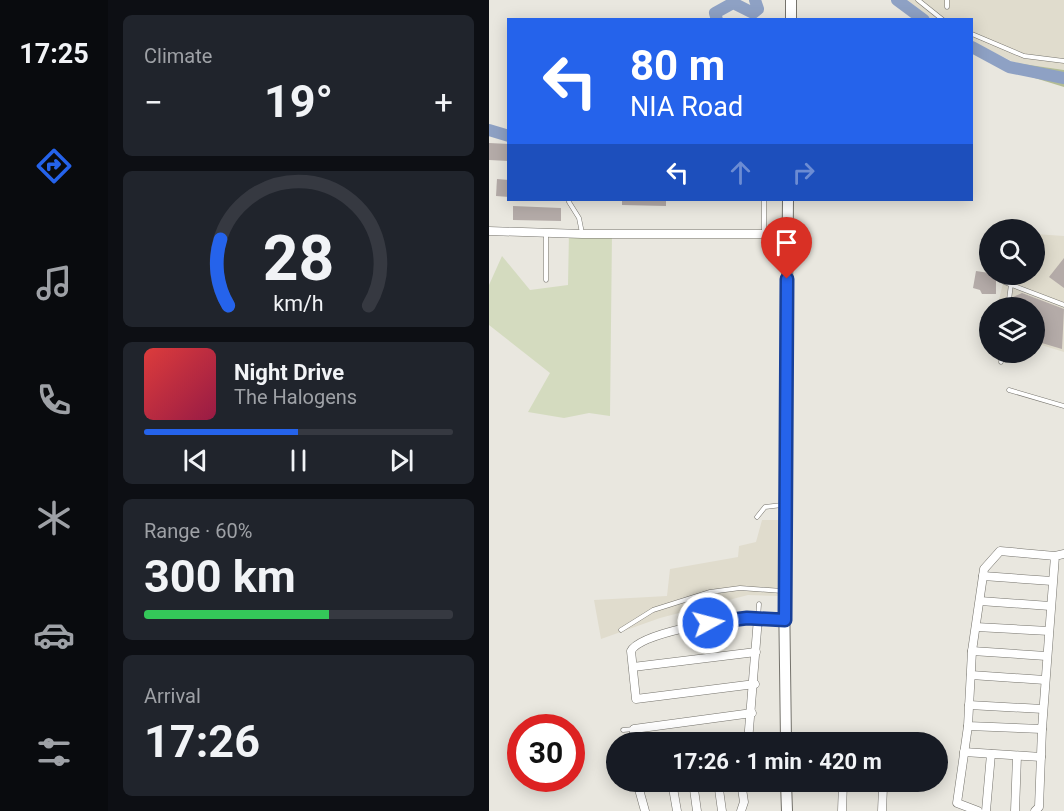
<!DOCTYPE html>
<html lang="en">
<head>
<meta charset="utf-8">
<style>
  body { margin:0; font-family:Roboto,sans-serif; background:#20242c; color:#f1f3f6; height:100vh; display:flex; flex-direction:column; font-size:22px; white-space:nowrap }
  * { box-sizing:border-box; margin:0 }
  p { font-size:20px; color:#9ea1a6 }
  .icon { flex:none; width:33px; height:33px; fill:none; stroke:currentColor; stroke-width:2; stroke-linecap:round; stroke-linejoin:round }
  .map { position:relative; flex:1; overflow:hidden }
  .panel { display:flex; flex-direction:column; gap:15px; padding:15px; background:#0d0f14; width:381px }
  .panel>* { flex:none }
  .guide { position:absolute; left:18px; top:18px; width:466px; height:183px; border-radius:0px; box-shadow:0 3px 15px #0003; background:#2563eb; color:#fff; overflow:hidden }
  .fabs { position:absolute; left:490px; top:219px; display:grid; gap:12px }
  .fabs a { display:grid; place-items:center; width:66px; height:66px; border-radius:50%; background:#171b24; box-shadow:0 3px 15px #0003; font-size:30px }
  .speed { position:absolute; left:18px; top:714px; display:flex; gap:12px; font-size:30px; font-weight:700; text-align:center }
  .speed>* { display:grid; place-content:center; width:78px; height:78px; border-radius:50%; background:#171b24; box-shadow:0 3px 15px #0003; line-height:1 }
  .speed .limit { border:9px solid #d22; background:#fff; color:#111 }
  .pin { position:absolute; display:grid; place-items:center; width:51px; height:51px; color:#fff; margin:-62px -26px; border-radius:50% 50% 50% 0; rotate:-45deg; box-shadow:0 0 6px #0007 }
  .pin .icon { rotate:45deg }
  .me { position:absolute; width:66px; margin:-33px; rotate:83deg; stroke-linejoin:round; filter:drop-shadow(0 0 4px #0008) }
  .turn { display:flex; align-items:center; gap:21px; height:126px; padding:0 24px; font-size:27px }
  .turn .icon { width:78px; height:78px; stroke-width:2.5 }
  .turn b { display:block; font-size:42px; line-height:51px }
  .lanes { display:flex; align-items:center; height:57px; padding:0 24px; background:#0003; justify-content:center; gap:30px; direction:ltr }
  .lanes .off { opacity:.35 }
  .big { font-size:45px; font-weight:700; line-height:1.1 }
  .panel .tile { flex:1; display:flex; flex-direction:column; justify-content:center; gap:9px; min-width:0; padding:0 21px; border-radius:9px; background:#20242c }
  .panel .dial { align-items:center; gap:0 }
  .dial svg { height:156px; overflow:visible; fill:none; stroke:#363941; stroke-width:7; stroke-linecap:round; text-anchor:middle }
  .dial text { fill:#f1f3f6; stroke:none }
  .song { display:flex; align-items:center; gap:18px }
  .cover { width:72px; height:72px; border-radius:9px; background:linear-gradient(135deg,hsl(0 70% 55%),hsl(340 70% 35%)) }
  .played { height:6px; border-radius:3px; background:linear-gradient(90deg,#2563eb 50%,#363941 50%) }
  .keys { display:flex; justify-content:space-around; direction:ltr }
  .heat { display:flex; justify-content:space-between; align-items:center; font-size:33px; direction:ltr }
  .charge { height:9px; border-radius:4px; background:linear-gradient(90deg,#34c759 60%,#363941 0) }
  .trip { position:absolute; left:117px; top:732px; width:342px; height:60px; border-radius:30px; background:#171b24; box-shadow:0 3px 15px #0003; font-weight:700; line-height:60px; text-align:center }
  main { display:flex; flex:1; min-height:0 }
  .dock { display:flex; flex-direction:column; width:108px; justify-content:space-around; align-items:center; background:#090b0e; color:#9ea1a6 }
  .dock .icon { width:42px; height:42px }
  .dock .active { color:#2563eb }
  .dock b { font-size:27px; color:#f1f3f6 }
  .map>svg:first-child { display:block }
  .built { fill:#e0dccd }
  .green { fill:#d4dbbf }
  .forest { fill:#b3bc94 }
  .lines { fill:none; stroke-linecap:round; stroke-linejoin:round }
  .river { stroke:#8ea1c4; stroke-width:12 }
  .building { fill:#b4aba8 }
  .lane-casing { stroke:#75736c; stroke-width:5 }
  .street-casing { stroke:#75736c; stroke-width:9 }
  .secondary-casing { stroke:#75736c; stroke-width:12 }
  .lane { stroke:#fff; stroke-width:4 }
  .street { stroke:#fff; stroke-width:8 }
  .secondary { stroke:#fff; stroke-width:10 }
  .route-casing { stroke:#184099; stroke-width:15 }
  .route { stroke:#2563eb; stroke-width:10 }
</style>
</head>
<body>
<main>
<nav class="dock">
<b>17:25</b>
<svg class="icon active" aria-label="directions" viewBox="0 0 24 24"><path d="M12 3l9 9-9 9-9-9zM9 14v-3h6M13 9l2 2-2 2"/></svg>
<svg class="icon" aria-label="music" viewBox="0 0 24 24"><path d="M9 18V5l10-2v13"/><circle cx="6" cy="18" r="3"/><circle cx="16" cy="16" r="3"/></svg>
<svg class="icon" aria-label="phone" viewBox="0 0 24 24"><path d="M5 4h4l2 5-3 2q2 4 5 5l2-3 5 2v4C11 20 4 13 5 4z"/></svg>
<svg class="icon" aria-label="climate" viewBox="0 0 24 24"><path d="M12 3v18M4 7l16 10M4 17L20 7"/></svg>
<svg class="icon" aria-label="car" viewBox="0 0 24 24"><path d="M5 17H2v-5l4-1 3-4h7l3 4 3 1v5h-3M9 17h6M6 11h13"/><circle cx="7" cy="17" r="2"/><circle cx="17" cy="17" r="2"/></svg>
<svg class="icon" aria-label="filters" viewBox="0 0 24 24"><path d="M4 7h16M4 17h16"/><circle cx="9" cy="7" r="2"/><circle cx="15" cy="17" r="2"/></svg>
</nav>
<section class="panel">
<div class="tile"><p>Climate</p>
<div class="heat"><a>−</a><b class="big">19°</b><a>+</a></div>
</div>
<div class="tile dial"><svg viewBox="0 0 100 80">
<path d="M14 69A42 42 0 1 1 86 69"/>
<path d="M14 69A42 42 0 0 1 10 35" stroke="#2563eb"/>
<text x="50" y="56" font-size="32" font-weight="700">28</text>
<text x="50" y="72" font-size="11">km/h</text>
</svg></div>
<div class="tile">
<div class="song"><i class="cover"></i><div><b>Night Drive</b><p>The Halogens</p></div></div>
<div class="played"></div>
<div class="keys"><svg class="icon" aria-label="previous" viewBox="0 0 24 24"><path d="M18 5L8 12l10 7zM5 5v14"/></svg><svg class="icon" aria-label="pause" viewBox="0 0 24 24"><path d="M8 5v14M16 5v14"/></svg><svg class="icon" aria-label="next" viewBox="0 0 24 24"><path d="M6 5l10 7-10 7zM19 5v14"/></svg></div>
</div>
<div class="tile"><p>Range · 60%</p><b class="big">300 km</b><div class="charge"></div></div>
<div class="tile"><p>Arrival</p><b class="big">17:26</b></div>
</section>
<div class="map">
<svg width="575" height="811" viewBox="0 0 575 811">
  <rect width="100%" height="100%" fill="#e9e7df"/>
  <!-- built -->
  <g class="built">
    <polygon points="418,0 575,0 575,70 527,63 483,42 483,20 443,19"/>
    <polygon points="546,234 575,236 575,352 546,343 546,308 508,308 516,275 546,274"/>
    <polygon points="273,520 290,520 291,596 259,595 171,618 112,639 105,600 178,596 181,569 249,557 250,546 267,542"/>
  </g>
  <!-- green -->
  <polygon class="green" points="80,232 123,233 121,416 100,413 75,418 39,412 61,373 0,325 0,285 13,256 41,290 79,285"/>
  <!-- forest -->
  <polygon class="forest" points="527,63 575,70 575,87 523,71"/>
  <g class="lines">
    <!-- river -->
    <g class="river">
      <polyline points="408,0 435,20"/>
      <polyline points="228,20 226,13 244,3 264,13 269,9 266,0"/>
      <polyline points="483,47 520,67 575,78"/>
      <polyline points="0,130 20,136"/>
    </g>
  </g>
  <!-- building -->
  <g class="building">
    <polygon points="0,143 20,144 20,161 0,160"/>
    <polygon points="8,179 20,180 20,197 7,196"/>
    <polygon points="133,200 177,200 177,206 133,205"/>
    <polygon points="24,206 72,208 72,221 24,220"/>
    <polygon points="575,258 575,288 560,277"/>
    <polygon points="487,271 507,274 507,294 493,294 491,290 484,288"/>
    <polygon points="533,293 575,309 573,349 546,341 546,308 521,308 522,298"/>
  </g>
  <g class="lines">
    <defs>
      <g id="lane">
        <polyline points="429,0 454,20"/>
        <polyline points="458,0 458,7"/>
        <polyline points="483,34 535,56 575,61"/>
        <polyline points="275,200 275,233"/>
        <polyline points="80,202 90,218 93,233"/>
        <polyline points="57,233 57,280"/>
        <polyline points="515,282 575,305"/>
        <polyline points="519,308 522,284"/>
        <polyline points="512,362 513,352"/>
        <polyline points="520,390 575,406"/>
        <polyline points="268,517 276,507 293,505"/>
        <polyline points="269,618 270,604"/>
        <polyline points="132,630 164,610 221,592 251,588 293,591"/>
        <polyline points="134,730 145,729"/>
      </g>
      <g id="street">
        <polyline points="0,231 93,234 299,234"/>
        <polyline points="566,556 553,729 479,726 483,651 495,569 511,551 566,556 575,554"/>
        <polyline points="494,576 563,581"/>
        <polyline points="491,601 561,606"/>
        <polyline points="487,627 560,631"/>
        <polyline points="483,651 557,656"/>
        <polyline points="144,667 267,652"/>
        <polyline points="482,675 556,680"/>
        <path d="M 266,684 L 147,699 L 142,651 C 151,633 237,619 258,618 C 270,617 283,619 296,620"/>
        <polyline points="480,705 554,709"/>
        <polyline points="479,726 468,803 489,811"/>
        <polyline points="145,742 145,729 263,713"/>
        <polyline points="229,742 261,739"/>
        <polyline points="259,742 269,618"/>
        <polyline points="475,752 552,757"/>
        <polyline points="148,782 156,811"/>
        <polyline points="183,782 188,811"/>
        <polyline points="204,782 208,811"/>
        <polyline points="229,782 233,811"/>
        <polyline points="252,811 255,802 252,782"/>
        <polyline points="353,811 354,783"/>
        <polyline points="393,811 394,787"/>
        <polyline points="497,811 502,754"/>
        <polyline points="526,811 528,756"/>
        <polyline points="546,811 550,807 553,729"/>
      </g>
      <g id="secondary">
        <polyline points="302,20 302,0"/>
        <polyline points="297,742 295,591 299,200"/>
        <polyline points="297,782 298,811"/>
      </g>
    </defs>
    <!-- lane casing -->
    <use href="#lane" class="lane-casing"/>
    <!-- street casing -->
    <use href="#street" class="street-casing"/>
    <!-- secondary casing -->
    <use href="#secondary" class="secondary-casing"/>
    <!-- lane -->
    <use href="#lane" class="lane"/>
    <!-- street -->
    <use href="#street" class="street"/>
    <!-- secondary -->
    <use href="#secondary" class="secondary"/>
  </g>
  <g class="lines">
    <defs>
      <polyline id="route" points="219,623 258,618 296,620 298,279"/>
    </defs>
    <!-- route casing -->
    <use href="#route" class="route-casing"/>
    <!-- route -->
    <use href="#route" class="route"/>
  </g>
</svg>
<div class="fabs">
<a><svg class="icon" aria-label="search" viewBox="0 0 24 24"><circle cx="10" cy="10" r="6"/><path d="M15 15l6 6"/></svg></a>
<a><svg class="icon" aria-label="layers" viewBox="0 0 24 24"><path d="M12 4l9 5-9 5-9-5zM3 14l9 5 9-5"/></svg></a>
</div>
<div class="speed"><div class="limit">30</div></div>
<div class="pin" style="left:298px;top:279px;background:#d93025"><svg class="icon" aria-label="arrive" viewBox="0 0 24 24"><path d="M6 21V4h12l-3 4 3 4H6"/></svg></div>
<svg class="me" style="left:219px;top:623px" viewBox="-20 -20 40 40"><circle r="17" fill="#2563eb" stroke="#fff" stroke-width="3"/><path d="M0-11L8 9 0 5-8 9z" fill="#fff"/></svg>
<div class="trip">17:26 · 1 min · 420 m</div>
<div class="guide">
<div class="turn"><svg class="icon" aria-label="left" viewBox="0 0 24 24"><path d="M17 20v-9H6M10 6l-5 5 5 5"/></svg><div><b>80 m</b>NIA Road</div></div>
<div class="lanes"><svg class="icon" aria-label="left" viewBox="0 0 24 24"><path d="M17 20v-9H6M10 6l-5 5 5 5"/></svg><svg class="icon off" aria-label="ahead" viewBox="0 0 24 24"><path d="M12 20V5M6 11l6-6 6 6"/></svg><svg class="icon off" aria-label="right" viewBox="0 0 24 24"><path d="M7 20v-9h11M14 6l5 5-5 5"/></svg></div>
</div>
</div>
</main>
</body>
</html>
